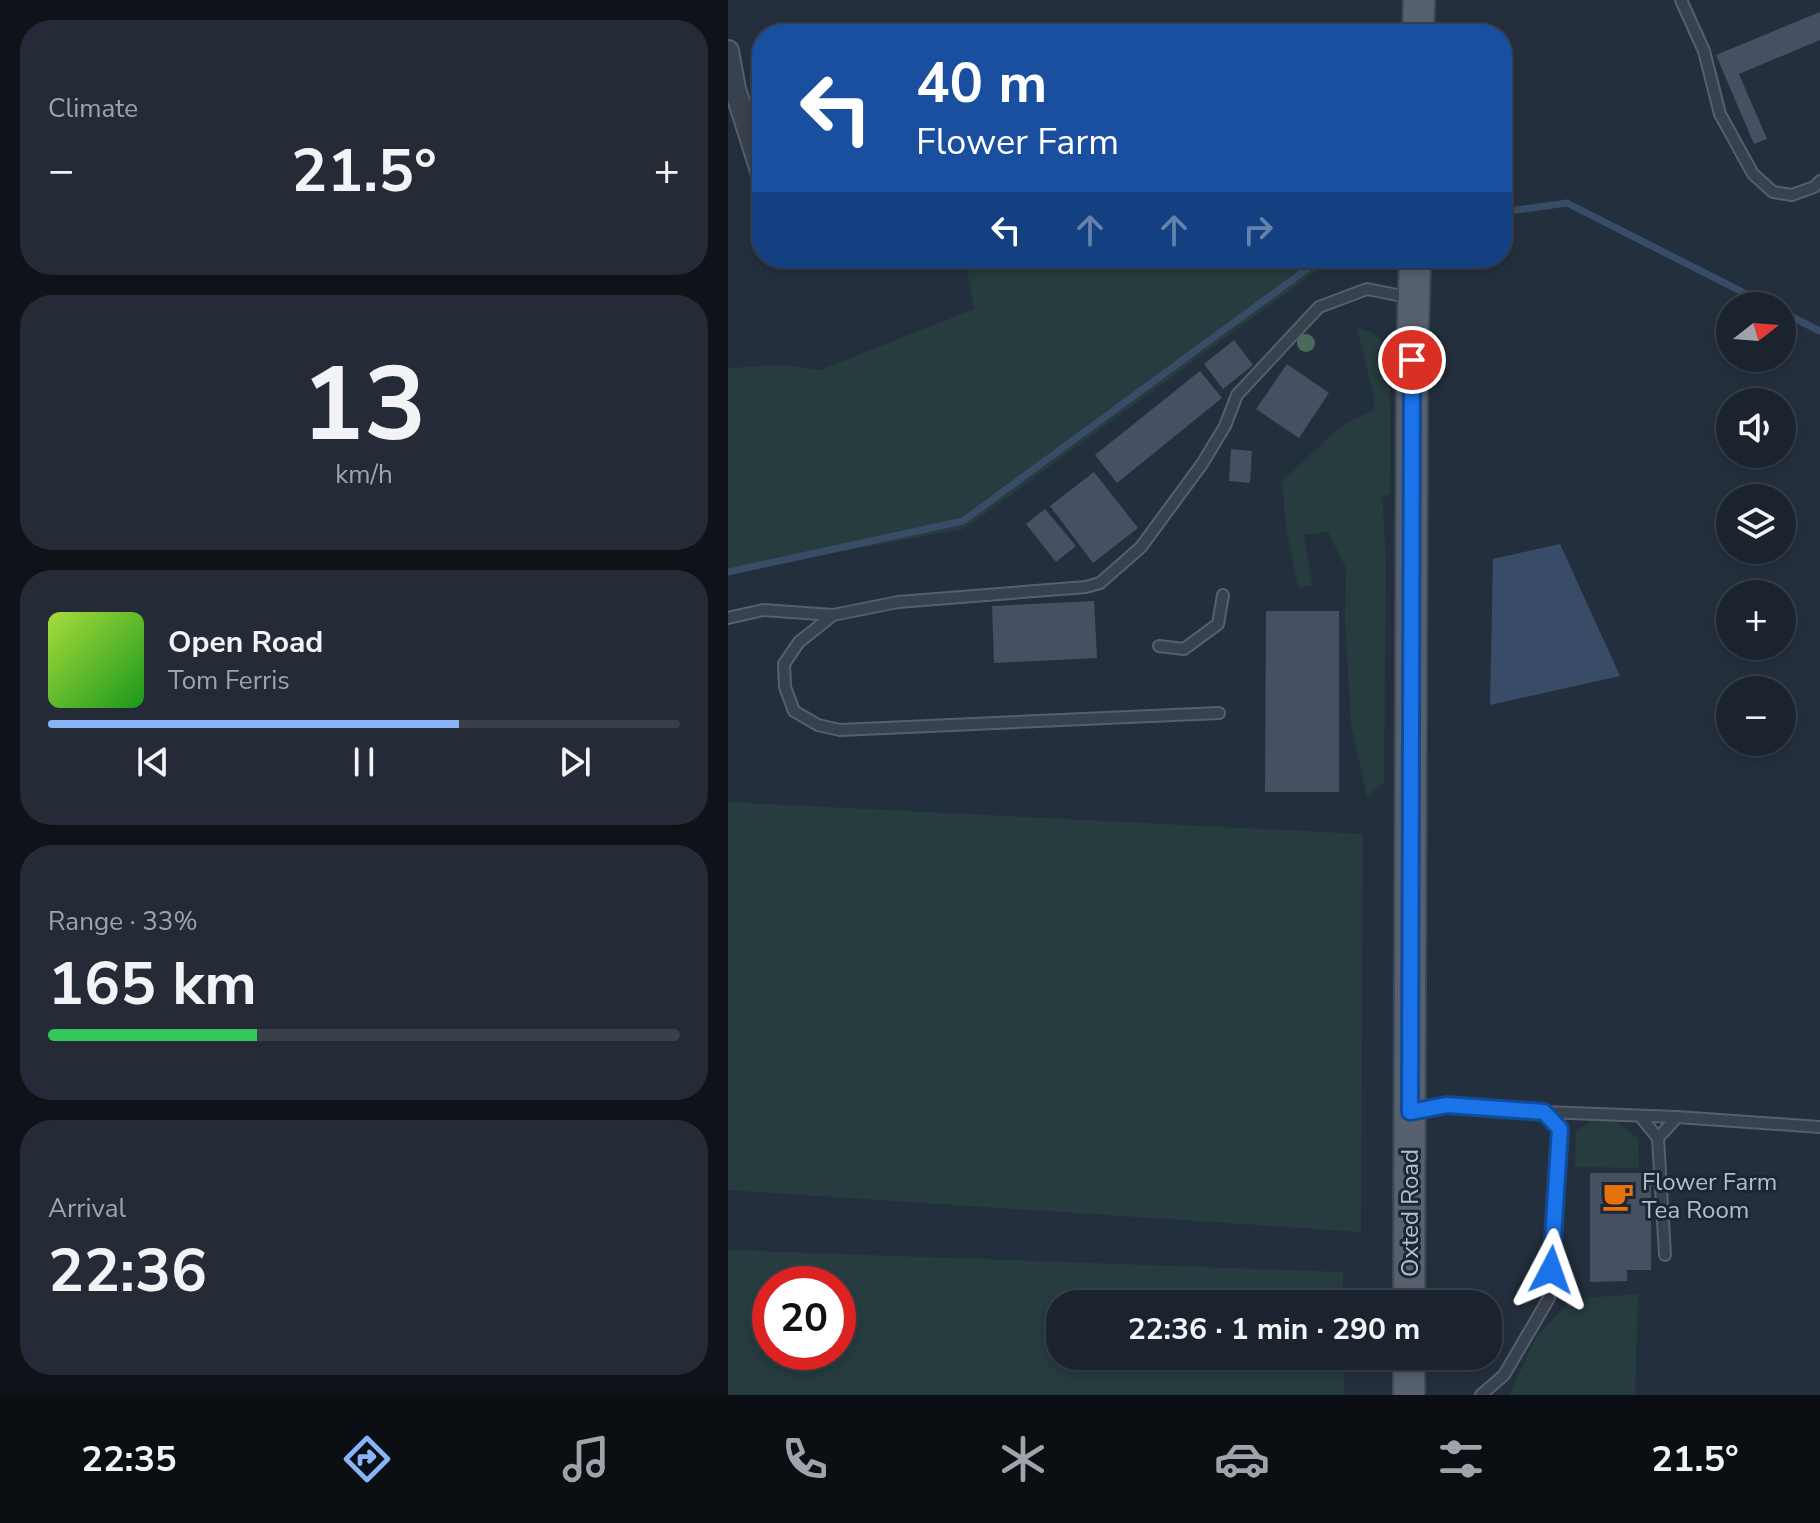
<!DOCTYPE html>
<html lang="en">
<head>
<meta charset="utf-8">
<style>
  body { margin:0; font-family:"Nunito Sans",sans-serif; background:#242b36; color:#f1f3f6; height:100vh; display:flex; flex-direction:column; font-size:30px; white-space:nowrap }
  * { box-sizing:border-box; margin:0 }
  p { font-size:26px; color:#a0a4aa }
  .icon { flex:none; width:44px; height:44px; fill:none; stroke:currentColor; stroke-width:2; stroke-linecap:round; stroke-linejoin:round }
  .map { position:relative; flex:1; overflow:hidden }
  .details { display:flex; flex-direction:column; gap:20px; padding:20px; background:#0f1319; width:728px }
  .details>* { flex:none }
  .banner { position:absolute; left:24px; top:24px; width:760px; height:244px; border-radius:32px; box-shadow:0 4px 12px #0003,0 0 0 2px #39404a; background:#1a4fa0; color:#fff; overflow:hidden }
  .needle { width:52px; rotate:73deg }
  .buttons { position:absolute; left:988px; top:292px; display:grid; gap:16px }
  .buttons a { display:grid; place-items:center; width:80px; height:80px; border-radius:50%; background:#1b232e; box-shadow:0 4px 12px #0003,0 0 0 2px #39404a; font-size:40px }
  .speed { position:absolute; left:24px; top:1266px; display:flex; gap:16px; font-size:40px; font-weight:700; text-align:center }
  .speed>* { display:grid; place-content:center; width:104px; height:104px; border-radius:50%; background:#1b232e; box-shadow:0 4px 12px #0003,0 0 0 2px #39404a; line-height:1 }
  .speed .limit { border:12px solid #d22; background:#fff; color:#111 }
  .pin { position:absolute; display:grid; place-items:center; width:68px; height:68px; color:#fff; margin:-34px; border:4px solid #fff; border-radius:50%; box-shadow:0 2px 8px #0007 }
  .me { position:absolute; width:88px; margin:-44px; rotate:4deg; stroke-linejoin:round; filter:drop-shadow(0 0 6px #0008) }
  .turn { display:flex; align-items:center; gap:28px; height:168px; padding:0 32px; font-size:36px }
  .turn .icon { width:104px; height:104px; stroke-width:2.5 }
  .turn b { display:block; font-size:56px; line-height:68px }
  .lanes { display:flex; align-items:center; height:76px; padding:0 32px; background:#0003; justify-content:center; gap:40px; direction:ltr }
  .lanes .off { opacity:.35 }
  .big { font-size:60px; font-weight:700; line-height:1.1 }
  .details .tile { flex:1; display:flex; flex-direction:column; justify-content:center; gap:12px; min-width:0; padding:0 28px; border-radius:32px; background:#242b36 }
  .details .dial { align-items:center; gap:0 }
  .dial b { font-size:104px; line-height:1 }
  .song { display:flex; align-items:center; gap:24px }
  .cover { width:96px; height:96px; border-radius:12px; background:linear-gradient(135deg,hsl(80 70% 55%),hsl(120 70% 35%)) }
  .played { height:8px; border-radius:4px; background:linear-gradient(90deg,#8ab4f8 65%,#39404a 65%) }
  .keys { display:flex; justify-content:space-around; direction:ltr }
  .heat { display:flex; justify-content:space-between; align-items:center; font-size:44px; direction:ltr }
  .charge { height:12px; border-radius:6px; background:linear-gradient(90deg,#34c759 33%,#39404a 0) }
  .trip { position:absolute; left:318px; top:1290px; width:456px; height:80px; border-radius:32px; background:#1b232e; box-shadow:0 4px 12px #0003,0 0 0 2px #39404a; font-weight:700; line-height:80px; text-align:center }
  .menu { display:flex; height:128px; justify-content:space-around; align-items:center; background:#0b0e12; color:#a0a4aa }
  .menu .icon { width:56px; height:56px }
  .menu .selected { color:#8ab4f8 }
  .menu b { font-size:36px; color:#f1f3f6 }
  main { display:flex; flex:1; min-height:0 }
  .map>svg:first-child { display:block }
  .green { fill:#263c3f; fill-rule:evenodd }
  .water { fill:#394c67 }
  .lines { fill:none; stroke-linecap:round; stroke-linejoin:round }
  .stream { stroke:#394c67; stroke-width:7 }
  .building { fill:#455162 }
  .lane-casing { stroke:#565f6c; stroke-width:14 }
  .street-casing { stroke:#565f6c; stroke-width:24 }
  .primary-casing { stroke:#414a57; stroke-width:34 }
  .lane { stroke:#38414e; stroke-width:10 }
  .street { stroke:#38414e; stroke-width:20 }
  .primary { stroke:#56606e; stroke-width:30 }
  .tree { fill:#4b6a5d }
  .route-casing { stroke:#114b97; stroke-width:20 }
  .route { stroke:#1a73e8; stroke-width:14 }
  .labels { text-anchor:middle; stroke-width:6; stroke-linejoin:round; paint-order:stroke }
  .poi-label { font-size:24px; fill:#b4bcc9; stroke:#1d2633; text-anchor:start }
  .street-label { font-size:24px; fill:#b4bcc9; stroke:#1d2633 }
</style>
</head>
<body>
<main>
<section class="details">
<div class="tile"><p>Climate</p>
<div class="heat"><a>−</a><b class="big">21.5°</b><a>+</a></div>
</div>
<div class="tile dial"><b>13</b><p>km/h</p></div>
<div class="tile">
<div class="song"><i class="cover"></i><div><b>Open Road</b><p>Tom Ferris</p></div></div>
<div class="played"></div>
<div class="keys"><svg class="icon" aria-label="previous" viewBox="0 0 24 24"><path d="M18 5L8 12l10 7zM5 5v14"/></svg><svg class="icon" aria-label="pause" viewBox="0 0 24 24"><path d="M8 5v14M16 5v14"/></svg><svg class="icon" aria-label="next" viewBox="0 0 24 24"><path d="M6 5l10 7-10 7zM19 5v14"/></svg></div>
</div>
<div class="tile"><p>Range · 33%</p><b class="big">165 km</b><div class="charge"></div></div>
<div class="tile"><p>Arrival</p><b class="big">22:36</b></div>
</section>
<div class="map">
<svg width="1092" height="1395" viewBox="0 0 1092 1395">
  <rect width="100%" height="100%" fill="#242f3e"/>
  <!-- green -->
  <g class="green">
    <polygon points="237,258 606,258 236,529 0,572 0,368 54,365 92,370 246,309"/>
    <path d="M 629,328 C 640,330 648,333 655,343 C 665,360 662,468 662,494 L 653,497 L 655,504 L 658,564 L 656,782 L 639,797 L 623,724 L 617,618 L 618,568 L 600,532 L 576,535 L 584,585 L 570,588 L 558,528 L 554,481 L 613,426 L 646,410 L 646,398 Z"/>
    <polygon points="0,802 635,834 633,1232 0,1190"/>
    <polygon points="868,1118 886,1119 910,1139 911,1168 847,1167 848,1131"/>
    <path d="M 0,1250 L 615,1272 L 615,1304 L 332,1304 L 332,1356 L 616,1356 L 616,1395 L 0,1395 ZM 42,1284 L 110,1284 L 110,1352 L 42,1352 Z"/>
    <polygon points="910,1294 907,1395 781,1395 808,1338 843,1299"/>
  </g>
  <!-- water -->
  <polygon class="water" points="832,544 892,676 762,705 765,559"/>
  <g class="lines">
    <!-- stream -->
    <g class="stream">
      <polyline points="774,212 839,203 1042,306"/>
      <polyline points="1054,312 1092,331"/>
      <polyline points="0,572 235,521 594,258"/>
    </g>
  </g>
  <!-- building -->
  <g class="building">
    <polygon points="1092,12 1092,40 1011,74 1039,139 1026,144 988,55"/>
    <polygon points="506,340 525,365 495,389 476,364"/>
    <polygon points="559,364 601,393 571,438 528,409"/>
    <polygon points="472,371 494,398 389,483 367,455"/>
    <polygon points="503,449 524,451 522,483 501,481"/>
    <polygon points="366,472 410,528 365,563 322,506"/>
    <polygon points="317,509 348,546 328,562 298,524"/>
    <polygon points="366,601 369,658 266,663 264,606"/>
    <polygon points="538,611 611,611 611,792 537,792"/>
    <polygon points="862,1173 923,1173 923,1270 899,1270 899,1281 862,1282"/>
  </g>
  <g class="lines">
    <defs>
      <g id="lane">
        <polyline points="953,0 976,51 992,114 1025,174 1045,192 1064,195 1086,187 1092,181"/>
        <polyline points="0,618 35,610 105,615"/>
        <polyline points="431,646 456,649 490,624 495,595"/>
        <polyline points="491,713 112,730 90,725 66,711 57,687 56,664 71,642 105,615 170,602 358,587 372,583 413,547 474,464 497,426 509,395 591,307 639,289 684,298"/>
        <polyline points="684,1112 719,1105 816,1112 832,1129 821,1298 776,1375 753,1395"/>
        <polyline points="816,1112 949,1117 1092,1127"/>
        <polyline points="912,1116 930,1138 937,1255"/>
        <polyline points="930,1138 949,1117"/>
      </g>
      <polyline id="street" points="0,51 7,89 34,174"/>
      <g id="primary">
        <polyline points="690,34 691,0"/>
        <polyline points="681,1304 684,360 687,258"/>
        <polyline points="681,1395 681,1356"/>
      </g>
    </defs>
    <!-- lane casing -->
    <use href="#lane" class="lane-casing"/>
    <!-- street casing -->
    <use href="#street" class="street-casing"/>
    <!-- primary casing -->
    <use href="#primary" class="primary-casing"/>
    <!-- lane -->
    <use href="#lane" class="lane"/>
    <!-- street -->
    <use href="#street" class="street"/>
    <!-- primary -->
    <use href="#primary" class="primary"/>
  </g>
  <!-- trees -->
  <circle class="tree" cx="578" cy="343" r="9"/>
  <g class="lines">
    <defs>
      <polyline id="route" points="684,360 682,1112 719,1105 816,1112 832,1129 823,1270"/>
    </defs>
    <!-- route casing -->
    <use href="#route" class="route-casing"/>
    <!-- route -->
    <use href="#route" class="route"/>
  </g>
  <!-- icons -->
  <defs>
    <symbol id="cafe-bare" viewBox="-9 -9 18 18"><path d="M-5.5-4.5H6V0H3Q3 3.5 0 3.5H-2.5Q-5.5 3.5-5.5 0ZM3-3.2v2h1.7v-2ZM-6 4.5H4V6H-6Z" fill="#e8710a" stroke="#1d2633" stroke-width="2.5" paint-order="stroke"/></symbol>
  </defs>
  <g fill-rule="evenodd">
    <use href="#cafe-bare" x="868" y="1174" width="44" height="44"/>
  </g>
  <g class="labels">
    <!-- poi labels -->
    <g class="poi-label">
      <text x="914" y="1190">Flower Farm<tspan x="914" dy="28">Tea Room</tspan></text>
    </g>
    <!-- street labels -->
    <g class="street-label">
      <text transform="translate(682 1213) rotate(-90)" y="8">Oxted Road</text>
    </g>
  </g>
</svg>
<div class="buttons">
<a><svg class="needle" viewBox="-14 -14 28 28"><path d="M0-13l5 13h-10z" fill="#e53935"/><path d="M0 13l5-13h-10z" fill="#a0a4aa"/></svg></a>
<a><svg class="icon" aria-label="sound" viewBox="0 0 24 24"><path d="M4 9h4l5-4v14l-5-4H4zM17 9q2 3 0 6"/></svg></a>
<a><svg class="icon" aria-label="layers" viewBox="0 0 24 24"><path d="M12 4l9 5-9 5-9-5zM3 14l9 5 9-5"/></svg></a>
<a>+</a>
<a>−</a>
</div>
<div class="speed"><div class="limit">20</div></div>
<div class="pin" style="left:684px;top:360px;background:#d93025"><svg class="icon" aria-label="arrive" viewBox="0 0 24 24"><path d="M6 21V4h12l-3 4 3 4H6"/></svg></div>
<svg class="me" style="left:823px;top:1270px" viewBox="-20 -20 40 40"><path d="M0-17L14 15 0 8-14 15z" fill="#1a73e8" stroke="#fff" stroke-width="4"/></svg>
<div class="trip">22:36 · 1 min · 290 m</div>
<div class="banner">
<div class="turn"><svg class="icon" aria-label="left" viewBox="0 0 24 24"><path d="M17 20v-9H6M10 6l-5 5 5 5"/></svg><div><b>40 m</b>Flower Farm</div></div>
<div class="lanes"><svg class="icon" aria-label="left" viewBox="0 0 24 24"><path d="M17 20v-9H6M10 6l-5 5 5 5"/></svg><svg class="icon off" aria-label="ahead" viewBox="0 0 24 24"><path d="M12 20V5M6 11l6-6 6 6"/></svg><svg class="icon off" aria-label="ahead" viewBox="0 0 24 24"><path d="M12 20V5M6 11l6-6 6 6"/></svg><svg class="icon off" aria-label="right" viewBox="0 0 24 24"><path d="M7 20v-9h11M14 6l5 5-5 5"/></svg></div>
</div>
</div>
</main>
<nav class="menu">
<b>22:35</b>
<svg class="icon selected" aria-label="directions" viewBox="0 0 24 24"><path d="M12 3l9 9-9 9-9-9zM9 14v-3h6M13 9l2 2-2 2"/></svg>
<svg class="icon" aria-label="music" viewBox="0 0 24 24"><path d="M9 18V5l10-2v13"/><circle cx="6" cy="18" r="3"/><circle cx="16" cy="16" r="3"/></svg>
<svg class="icon" aria-label="phone" viewBox="0 0 24 24"><path d="M5 4h4l2 5-3 2q2 4 5 5l2-3 5 2v4C11 20 4 13 5 4z"/></svg>
<svg class="icon" aria-label="climate" viewBox="0 0 24 24"><path d="M12 3v18M4 7l16 10M4 17L20 7"/></svg>
<svg class="icon" aria-label="car" viewBox="0 0 24 24"><path d="M5 17H2v-5l4-1 3-4h7l3 4 3 1v5h-3M9 17h6M6 11h13"/><circle cx="7" cy="17" r="2"/><circle cx="17" cy="17" r="2"/></svg>
<svg class="icon" aria-label="filters" viewBox="0 0 24 24"><path d="M4 7h16M4 17h16"/><circle cx="9" cy="7" r="2"/><circle cx="15" cy="17" r="2"/></svg>
<b>21.5°</b>
</nav>
</body>
</html>
